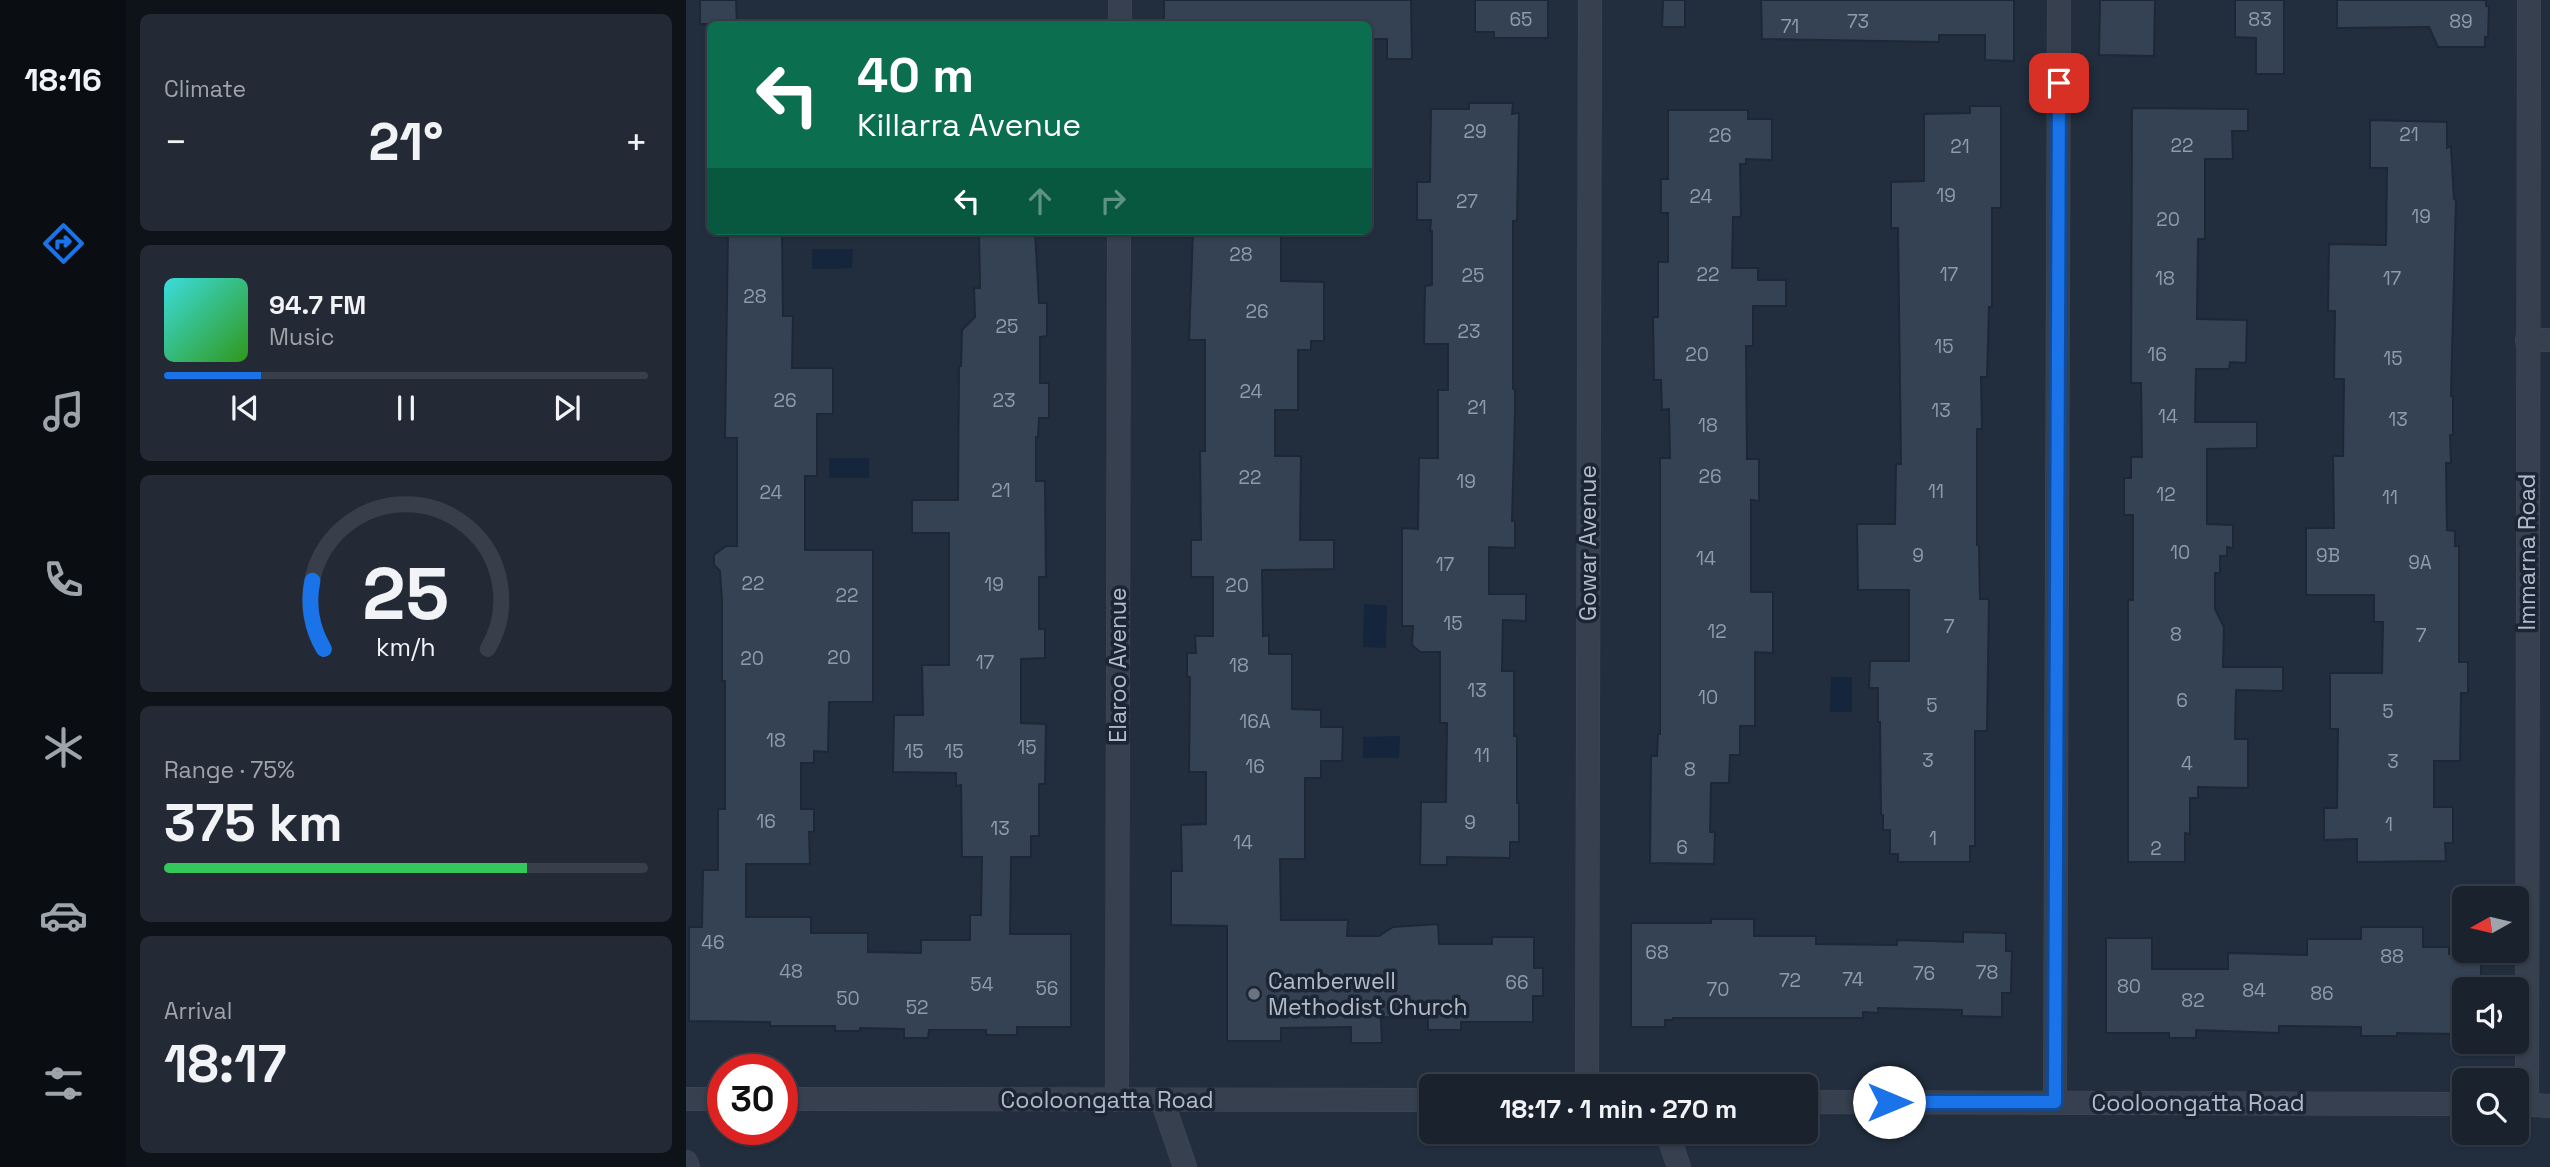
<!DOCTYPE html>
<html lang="en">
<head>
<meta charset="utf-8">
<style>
  body { margin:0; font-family:"Space Grotesk",sans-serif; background:#232a36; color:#f1f3f6; height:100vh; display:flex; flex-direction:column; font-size:26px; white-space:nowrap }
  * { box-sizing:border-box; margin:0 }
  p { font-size:23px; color:#9fa4aa }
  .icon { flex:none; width:38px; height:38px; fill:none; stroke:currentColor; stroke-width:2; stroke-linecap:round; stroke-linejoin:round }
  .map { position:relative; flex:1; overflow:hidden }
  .details { display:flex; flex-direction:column; gap:14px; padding:14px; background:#0e1319; width:560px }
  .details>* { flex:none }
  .hud { position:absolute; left:21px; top:21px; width:665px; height:214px; border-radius:10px; box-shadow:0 2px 5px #0004,0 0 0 2px #383f4a; background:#0b6e4f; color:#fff; overflow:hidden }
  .needle { width:46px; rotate:262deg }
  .fabs { position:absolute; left:1766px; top:886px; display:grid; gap:14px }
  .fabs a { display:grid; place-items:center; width:77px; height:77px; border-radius:10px; background:#1a222e; box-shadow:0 2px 5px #0004,0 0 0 2px #383f4a; font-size:35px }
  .speed { position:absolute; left:21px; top:1054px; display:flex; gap:14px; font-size:35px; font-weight:700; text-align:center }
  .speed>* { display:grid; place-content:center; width:91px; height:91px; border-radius:50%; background:#1a222e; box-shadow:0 2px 5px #0004,0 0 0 2px #383f4a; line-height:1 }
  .speed .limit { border:10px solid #d22; background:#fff; color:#111 }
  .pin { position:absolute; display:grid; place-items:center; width:60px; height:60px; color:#fff; margin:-30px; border-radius:14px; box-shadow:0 4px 10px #0006 }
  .me { position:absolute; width:77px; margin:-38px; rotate:90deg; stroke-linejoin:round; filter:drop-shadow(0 0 5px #0008) }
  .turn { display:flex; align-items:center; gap:24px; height:147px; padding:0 35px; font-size:32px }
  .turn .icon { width:91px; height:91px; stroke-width:2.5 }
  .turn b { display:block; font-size:49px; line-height:60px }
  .lanes { display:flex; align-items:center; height:66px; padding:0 35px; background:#0003; justify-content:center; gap:35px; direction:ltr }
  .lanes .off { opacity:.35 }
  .big { font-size:52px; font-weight:700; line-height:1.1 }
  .details .card { flex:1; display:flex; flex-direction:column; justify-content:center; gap:10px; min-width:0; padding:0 24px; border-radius:10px; background:#232a36 }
  .details .dial { align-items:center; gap:0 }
  .dial svg { height:182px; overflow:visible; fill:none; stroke:#383f4a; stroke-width:7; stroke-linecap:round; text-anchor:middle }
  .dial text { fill:#f1f3f6; stroke:none }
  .song { display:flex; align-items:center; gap:21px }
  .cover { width:84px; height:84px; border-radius:10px; background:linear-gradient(135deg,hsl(180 70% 55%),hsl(110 70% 35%)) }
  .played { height:7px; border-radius:4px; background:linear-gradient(90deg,#1a73e8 20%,#383f4a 20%) }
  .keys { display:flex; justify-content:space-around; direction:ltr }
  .heat { display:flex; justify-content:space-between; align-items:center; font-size:38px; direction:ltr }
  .charge { height:10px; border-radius:5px; background:linear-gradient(90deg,#34c759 75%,#383f4a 0) }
  .trip { position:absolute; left:733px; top:1074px; width:399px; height:70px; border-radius:10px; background:#1a222e; box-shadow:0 2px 5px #0004,0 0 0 2px #383f4a; font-weight:700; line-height:70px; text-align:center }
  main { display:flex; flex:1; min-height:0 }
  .tabs { display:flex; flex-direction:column; width:126px; justify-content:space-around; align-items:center; background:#0a0e12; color:#9fa4aa }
  .tabs .icon { width:49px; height:49px }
  .tabs .on { color:#1a73e8 }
  .tabs b { font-size:32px; color:#f1f3f6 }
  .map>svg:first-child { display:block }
  .water { fill:#15253c }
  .building { fill:#344254; stroke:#1e2735; stroke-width:2 }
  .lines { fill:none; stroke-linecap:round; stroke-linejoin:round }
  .street-casing { stroke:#404957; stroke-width:24 }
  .street { stroke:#36404e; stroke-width:23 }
  .route-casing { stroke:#114b97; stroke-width:18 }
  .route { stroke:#1a73e8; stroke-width:12 }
  .worship-dot { fill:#6b7280; stroke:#1c2533; stroke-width:2.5 }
  .labels { text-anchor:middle; stroke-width:7; stroke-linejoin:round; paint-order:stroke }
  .number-label { font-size:19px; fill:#909baa }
  .street-label { font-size:23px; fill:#b2bbc9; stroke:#1c2533 }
  .poi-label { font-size:23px; fill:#b2bbc9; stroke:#1c2533; text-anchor:start }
</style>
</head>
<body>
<main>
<nav class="tabs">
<b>18:16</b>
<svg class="icon on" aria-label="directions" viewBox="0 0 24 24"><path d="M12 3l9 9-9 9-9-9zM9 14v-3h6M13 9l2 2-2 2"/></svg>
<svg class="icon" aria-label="music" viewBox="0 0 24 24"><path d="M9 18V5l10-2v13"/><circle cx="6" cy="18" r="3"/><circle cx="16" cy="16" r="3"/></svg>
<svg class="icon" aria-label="phone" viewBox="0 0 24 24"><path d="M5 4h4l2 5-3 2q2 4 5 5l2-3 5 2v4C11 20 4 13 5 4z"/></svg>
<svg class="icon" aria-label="climate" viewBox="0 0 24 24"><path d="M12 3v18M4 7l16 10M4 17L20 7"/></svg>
<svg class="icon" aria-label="car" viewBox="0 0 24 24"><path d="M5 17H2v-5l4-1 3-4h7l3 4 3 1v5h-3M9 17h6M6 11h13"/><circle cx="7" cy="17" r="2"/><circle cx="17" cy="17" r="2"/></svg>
<svg class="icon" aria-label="filters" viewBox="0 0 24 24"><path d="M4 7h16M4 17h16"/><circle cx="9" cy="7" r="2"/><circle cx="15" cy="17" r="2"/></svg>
</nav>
<section class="details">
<div class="card"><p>Climate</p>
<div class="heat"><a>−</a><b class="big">21°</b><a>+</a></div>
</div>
<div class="card">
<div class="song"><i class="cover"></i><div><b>94.7 FM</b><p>Music</p></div></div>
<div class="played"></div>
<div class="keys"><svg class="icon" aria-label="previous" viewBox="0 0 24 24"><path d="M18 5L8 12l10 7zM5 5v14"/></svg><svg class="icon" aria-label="pause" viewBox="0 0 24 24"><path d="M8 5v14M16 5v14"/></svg><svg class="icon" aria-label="next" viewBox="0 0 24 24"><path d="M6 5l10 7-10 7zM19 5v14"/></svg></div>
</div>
<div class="card dial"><svg viewBox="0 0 100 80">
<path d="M14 69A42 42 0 1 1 86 69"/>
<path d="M14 69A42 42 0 0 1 9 39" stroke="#1a73e8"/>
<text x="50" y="56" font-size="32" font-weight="700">25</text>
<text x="50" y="72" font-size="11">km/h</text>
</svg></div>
<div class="card"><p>Range · 75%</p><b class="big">375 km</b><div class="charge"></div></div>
<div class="card"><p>Arrival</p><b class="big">18:17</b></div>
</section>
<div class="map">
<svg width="1864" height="1167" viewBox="0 0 1864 1167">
  <rect width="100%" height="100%" fill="#222e3e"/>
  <!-- water -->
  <g class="water">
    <polygon points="126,249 167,249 166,268 126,269"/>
    <rect x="143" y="458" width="40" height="20"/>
    <polygon points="678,604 701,605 700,648 677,647"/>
    <polygon points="1145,677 1166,677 1166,712 1144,712"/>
    <polygon points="714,736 713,758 677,758 677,737"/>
  </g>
  <!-- building -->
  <g class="building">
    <polygon points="14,0 50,0 51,24 14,24"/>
    <polygon points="478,0 725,0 726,59 701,59 701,39 682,39 682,24 478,24"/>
    <polygon points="789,0 862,0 862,38 808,38 808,32 789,32"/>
    <polygon points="977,0 999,0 999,27 976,27"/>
    <polygon points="1075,0 1328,0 1328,61 1299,60 1299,35 1253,35 1253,42 1076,39"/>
    <polygon points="1414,0 1469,0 1468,56 1413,55"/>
    <polygon points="1549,0 1598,0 1598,74 1570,74 1570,38 1549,37"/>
    <polygon points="1651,0 1800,0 1800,6 1803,6 1802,37 1799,37 1799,47 1752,47 1743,27 1651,28"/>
    <polygon points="783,103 827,103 826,114 833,113 831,221 827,221 827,389 829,389 829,414 826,521 829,521 829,548 803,547 803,594 840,594 840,621 817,620 816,671 828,671 828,736 831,736 831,803 833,803 833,842 824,842 824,858 761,857 761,865 734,865 735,802 760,802 761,723 754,723 754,652 734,652 726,645 727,626 716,626 716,528 732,529 733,458 752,458 752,390 762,390 762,344 738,344 739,286 746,285 746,231 744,231 745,220 731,220 731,182 744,182 745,109 783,109"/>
    <polygon points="1284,106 1315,106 1315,208 1306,208 1306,307 1303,307 1301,377 1295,377 1296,429 1291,429 1291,545 1293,545 1294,599 1303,599 1301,731 1289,731 1289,846 1284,846 1284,862 1212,862 1212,854 1204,854 1204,830 1197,830 1197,815 1195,815 1194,722 1192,722 1192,688 1183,688 1184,661 1223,661 1223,590 1172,590 1171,524 1209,524 1210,464 1215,464 1212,228 1205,228 1205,182 1238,181 1238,114 1284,113"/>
    <polygon points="1446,108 1562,109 1562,131 1546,131 1547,159 1519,159 1519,239 1512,239 1511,319 1561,320 1560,363 1544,362 1543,369 1510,369 1509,422 1571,422 1571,448 1521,449 1521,524 1547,525 1547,548 1541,547 1541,556 1534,556 1534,573 1529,573 1529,609 1538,627 1537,667 1597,667 1597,691 1550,690 1549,739 1562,739 1562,788 1512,787 1512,798 1504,798 1504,834 1499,833 1499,862 1442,862 1442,600 1447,600 1447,515 1438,515 1438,478 1445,478 1445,457 1456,457 1455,383 1445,383"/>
    <polygon points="982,110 1062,110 1062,119 1086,119 1086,160 1060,159 1060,164 1054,164 1055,217 1047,217 1046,268 1072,268 1072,280 1100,280 1100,306 1067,306 1067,346 1060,346 1061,459 1073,459 1073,501 1065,500 1065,592 1087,592 1087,653 1069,652 1069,726 1054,726 1054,755 1044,755 1043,783 1025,783 1024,832 1029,832 1028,864 964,863 965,756 971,756 972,734 974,734 974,458 984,458 983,409 976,410 975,380 968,380 967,317 972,317 972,262 982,262 982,213 975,213 975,179 982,179"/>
    <polygon points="1684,120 1761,122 1761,148 1765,146 1768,199 1770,200 1765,396 1767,396 1767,435 1764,435 1765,463 1760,463 1761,530 1769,531 1769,546 1773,546 1773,662 1782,662 1782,693 1775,693 1774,761 1748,761 1748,807 1767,807 1767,843 1759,843 1760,861 1671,862 1671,839 1638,840 1638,808 1651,808 1652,729 1644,729 1644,673 1696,673 1697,622 1688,622 1688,595 1620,595 1620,528 1648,528 1647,456 1657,456 1658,379 1648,379 1649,311 1642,311 1643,244 1700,245 1701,168 1684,168"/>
    <polygon points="42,231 96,231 97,316 107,316 106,368 147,368 147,414 131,414 131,476 119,476 119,550 187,550 187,702 143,702 142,752 128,751 128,763 115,763 115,809 128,809 128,832 123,832 124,864 60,864 60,917 125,917 125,933 182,933 182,952 235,953 235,940 284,940 284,915 295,915 296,857 276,857 275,785 270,786 270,773 207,772 208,715 237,715 236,665 263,665 263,533 226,533 226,500 272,500 273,366 275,366 276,330 289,317 288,288 294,288 293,231 349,231 353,303 361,303 361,336 354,337 354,383 363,383 363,418 353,418 352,437 350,437 350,481 359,481 360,577 353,577 353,629 359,629 359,658 335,659 335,723 360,724 359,784 353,784 353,836 345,836 345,857 325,857 324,934 385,934 385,1027 331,1027 331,1035 300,1035 300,1030 243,1030 242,1038 218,1038 218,1029 174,1028 174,1031 149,1031 149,1026 84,1026 84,1022 3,1021 3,927 16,927 17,870 32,870 32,809 39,809 39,681 36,681 36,601 34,571 28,565 28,555 40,546 51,546 51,438 39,438"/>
    <polygon points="507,231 595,231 595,281 638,282 638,341 625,341 625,350 612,350 612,410 589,410 589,456 615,456 614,540 648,540 648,569 576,570 577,636 583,635 583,654 606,654 606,709 635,710 635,727 657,727 656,761 635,761 635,778 619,778 619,859 594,859 595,920 662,920 661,936 693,936 707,927 752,924 753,944 806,944 806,937 848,937 848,968 857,968 857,996 847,996 847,1022 775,1022 775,1030 742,1030 742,1018 695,1017 696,1043 665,1043 665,1027 595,1028 595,1041 541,1041 541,926 485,925 485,871 496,871 495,825 520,824 520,772 503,772 504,677 501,677 501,653 510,653 509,636 527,636 527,577 505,577 505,540 515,540 514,451 519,451 519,340 503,340"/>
    <polygon points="1025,919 1068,919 1068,936 1130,936 1130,944 1211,945 1211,940 1277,942 1277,932 1320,933 1320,951 1326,951 1325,993 1316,993 1316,1017 1276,1016 1276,1010 1192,1008 1192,1013 1177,1012 1177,1018 987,1018 987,1020 979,1020 979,1027 945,1027 945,923 1025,923"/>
    <polygon points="1675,927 1737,927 1737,947 1763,947 1763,954 1795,954 1795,989 1778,989 1778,1024 1771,1024 1771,1034 1711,1033 1711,1036 1675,1036 1675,1027 1593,1026 1593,1033 1510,1030 1510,1038 1483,1038 1483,1033 1420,1033 1420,938 1466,938 1466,969 1542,969 1542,953 1621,955 1621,939 1675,939"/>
  </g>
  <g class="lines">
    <defs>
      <g id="street">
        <polyline points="434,24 434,0"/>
        <polyline points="1841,340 1864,340"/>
        <polyline points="901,1087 904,0"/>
        <polyline points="0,1099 37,1099"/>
        <polyline points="96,1099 746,1100"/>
        <polyline points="431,1100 433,231"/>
        <polyline points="476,1100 499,1167"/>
        <polyline points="1120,1102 1778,1104"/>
        <polyline points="1369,1102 1373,0"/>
        <polyline points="1830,1104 1864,1106"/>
        <polyline points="1841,1104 1843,0"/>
        <polyline points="981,1132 993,1167"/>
        <polyline points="0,1162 2,1167"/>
      </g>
    </defs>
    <!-- street casing -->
    <use href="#street" class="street-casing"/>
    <!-- street -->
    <use href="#street" class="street"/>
  </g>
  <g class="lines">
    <defs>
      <polyline id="route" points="1203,1102 1369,1102 1373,83"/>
    </defs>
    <!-- route casing -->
    <use href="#route" class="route-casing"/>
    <!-- route -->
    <use href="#route" class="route"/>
  </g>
  <!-- markers -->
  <circle class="worship-dot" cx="568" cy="994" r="7"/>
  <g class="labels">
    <!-- number labels -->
    <g class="number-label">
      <text x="835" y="26">65</text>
      <text x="1574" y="26">83</text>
      <text x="1172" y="28">73</text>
      <text x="1775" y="28">89</text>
      <text x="1104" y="33">71</text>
      <text x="789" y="138">29</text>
      <text x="1723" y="141">21</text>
      <text x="1034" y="142">26</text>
      <text x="1496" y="152">22</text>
      <text x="1274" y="153">21</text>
      <text x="1260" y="202">19</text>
      <text x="1015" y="203">24</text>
      <text x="781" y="208">27</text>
      <text x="1735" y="223">19</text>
      <text x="1482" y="226">20</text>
      <text x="555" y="261">28</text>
      <text x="1022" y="281">22</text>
      <text x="1263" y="281">17</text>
      <text x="787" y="282">25</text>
      <text x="1479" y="285">18</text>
      <text x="1706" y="285">17</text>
      <text x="69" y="303">28</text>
      <text x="571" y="318">26</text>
      <text x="321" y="333">25</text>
      <text x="783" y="338">23</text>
      <text x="1258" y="353">15</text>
      <text x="1011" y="361">20</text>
      <text x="1471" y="361">16</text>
      <text x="1707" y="365">15</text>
      <text x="565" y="398">24</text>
      <text x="99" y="407">26</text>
      <text x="318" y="407">23</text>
      <text x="791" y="414">21</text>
      <text x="1255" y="417">13</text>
      <text x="1482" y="423">14</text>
      <text x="1712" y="426">13</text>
      <text x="1022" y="432">18</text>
      <text x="1024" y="483">26</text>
      <text x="564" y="484">22</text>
      <text x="780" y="488">19</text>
      <text x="315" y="497">21</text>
      <text x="1250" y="498">11</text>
      <text x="85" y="499">24</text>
      <text x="1480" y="501">12</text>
      <text x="1704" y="504">11</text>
      <text x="1494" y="559">10</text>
      <text x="1232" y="562">9</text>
      <text x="1642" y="562">9B</text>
      <text x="1020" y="565">14</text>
      <text x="1734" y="569">9A</text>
      <text x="759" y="571">17</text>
      <text x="67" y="590">22</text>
      <text x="308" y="591">19</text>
      <text x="551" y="592">20</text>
      <text x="161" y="602">22</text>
      <text x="767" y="630">15</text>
      <text x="1263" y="633">7</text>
      <text x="1031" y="638">12</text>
      <text x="1490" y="641">8</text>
      <text x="1735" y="642">7</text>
      <text x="153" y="664">20</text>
      <text x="66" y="665">20</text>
      <text x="299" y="669">17</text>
      <text x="553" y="672">18</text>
      <text x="791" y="697">13</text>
      <text x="1022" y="704">10</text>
      <text x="1496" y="707">6</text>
      <text x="1246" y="712">5</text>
      <text x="1702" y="718">5</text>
      <text x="569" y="728">16A</text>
      <text x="90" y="747">18</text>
      <text x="341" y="754">15</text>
      <text x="228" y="758">15</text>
      <text x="268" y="758">15</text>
      <text x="796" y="762">11</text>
      <text x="1242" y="767">3</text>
      <text x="1707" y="768">3</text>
      <text x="1501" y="770">4</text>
      <text x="569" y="773">16</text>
      <text x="1004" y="776">8</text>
      <text x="80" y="828">16</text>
      <text x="784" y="829">9</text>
      <text x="1703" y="831">1</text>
      <text x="314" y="835">13</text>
      <text x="1247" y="845">1</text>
      <text x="557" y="849">14</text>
      <text x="996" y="854">6</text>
      <text x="1470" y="855">2</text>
      <text x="27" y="949">46</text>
      <text x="971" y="959">68</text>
      <text x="1706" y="963">88</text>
      <text x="105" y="978">48</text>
      <text x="1301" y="979">78</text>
      <text x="1238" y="980">76</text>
      <text x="1167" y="986">74</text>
      <text x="1104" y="987">72</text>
      <text x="831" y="989">66</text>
      <text x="296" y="991">54</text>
      <text x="1443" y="993">80</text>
      <text x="361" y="995">56</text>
      <text x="1032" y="996">70</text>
      <text x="1568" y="997">84</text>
      <text x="1636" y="1000">86</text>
      <text x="162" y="1005">50</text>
      <text x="1507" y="1007">82</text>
      <text x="231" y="1014">52</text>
    </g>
    <!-- street labels -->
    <g class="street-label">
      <text transform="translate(902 543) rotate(-90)" y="8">Gowar Avenue</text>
      <text transform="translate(1841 552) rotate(-90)" y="8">Immarna Road</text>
      <text transform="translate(432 665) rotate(-90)" y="8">Elaroo Avenue</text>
      <text x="421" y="1108">Cooloongatta Road</text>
      <text x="1512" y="1111">Cooloongatta Road</text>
    </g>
    <!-- poi labels -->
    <g class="poi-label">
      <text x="582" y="989">Camberwell<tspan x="582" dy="26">Methodist Church</tspan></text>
    </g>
  </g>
</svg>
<div class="fabs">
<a><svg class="needle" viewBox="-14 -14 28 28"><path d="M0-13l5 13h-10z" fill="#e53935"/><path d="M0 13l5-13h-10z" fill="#9fa4aa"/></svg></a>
<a><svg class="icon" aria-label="sound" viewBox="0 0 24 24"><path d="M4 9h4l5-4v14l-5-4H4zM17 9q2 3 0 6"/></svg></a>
<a><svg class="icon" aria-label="search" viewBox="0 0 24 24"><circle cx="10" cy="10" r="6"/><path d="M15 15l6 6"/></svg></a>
</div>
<div class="speed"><div class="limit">30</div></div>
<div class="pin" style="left:1373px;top:83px;background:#d93025"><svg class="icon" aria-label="arrive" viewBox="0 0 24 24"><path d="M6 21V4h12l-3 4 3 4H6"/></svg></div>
<svg class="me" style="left:1203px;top:1102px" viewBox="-20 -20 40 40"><circle r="19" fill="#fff"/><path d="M0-13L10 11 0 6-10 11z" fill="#1a73e8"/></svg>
<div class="trip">18:17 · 1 min · 270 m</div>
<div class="hud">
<div class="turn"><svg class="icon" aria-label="left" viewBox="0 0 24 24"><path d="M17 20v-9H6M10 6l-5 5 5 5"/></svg><div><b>40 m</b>Killarra Avenue</div></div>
<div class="lanes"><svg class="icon" aria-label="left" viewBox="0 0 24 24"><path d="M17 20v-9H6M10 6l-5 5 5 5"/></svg><svg class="icon off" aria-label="ahead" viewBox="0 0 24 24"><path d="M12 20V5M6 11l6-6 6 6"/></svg><svg class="icon off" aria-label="right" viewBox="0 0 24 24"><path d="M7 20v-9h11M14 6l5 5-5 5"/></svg></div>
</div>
</div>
</main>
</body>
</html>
